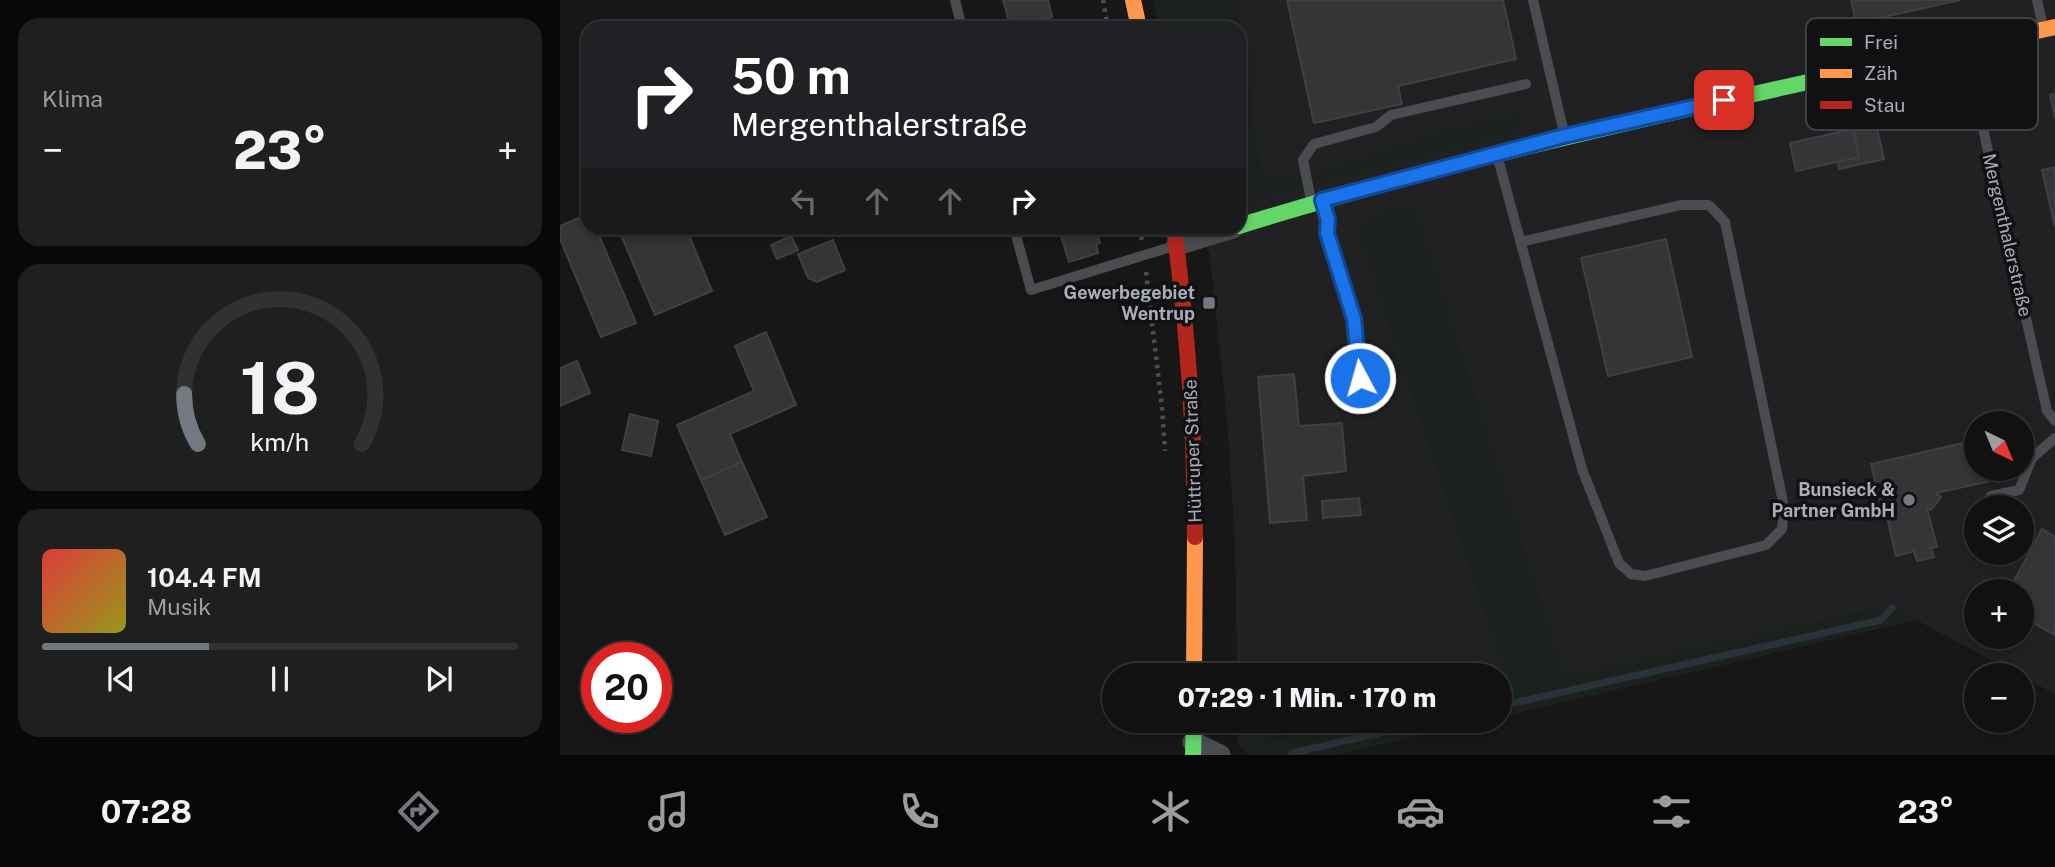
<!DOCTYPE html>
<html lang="de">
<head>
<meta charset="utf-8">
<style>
  body { margin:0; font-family:"Public Sans",sans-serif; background:#1e1f1f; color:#f1f3f6; height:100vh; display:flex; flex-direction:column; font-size:26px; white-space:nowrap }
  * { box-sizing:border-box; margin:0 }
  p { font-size:23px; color:#9c9d9f }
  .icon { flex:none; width:38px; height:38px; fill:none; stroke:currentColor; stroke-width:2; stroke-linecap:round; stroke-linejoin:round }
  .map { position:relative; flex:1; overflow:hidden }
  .drawer { display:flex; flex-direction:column; gap:18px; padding:18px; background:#090909; width:560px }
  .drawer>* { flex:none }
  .top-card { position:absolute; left:21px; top:21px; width:665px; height:214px; border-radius:21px; box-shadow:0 4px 10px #0003,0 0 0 2px #303131; background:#202124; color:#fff; overflow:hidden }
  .needle { width:46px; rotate:137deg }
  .buttons { position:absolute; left:1404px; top:411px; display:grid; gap:14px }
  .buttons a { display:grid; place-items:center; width:70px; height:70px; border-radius:50%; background:#111; box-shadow:0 4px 10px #0003,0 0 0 2px #303131; font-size:35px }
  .speed { position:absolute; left:21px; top:642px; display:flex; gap:14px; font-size:35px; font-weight:700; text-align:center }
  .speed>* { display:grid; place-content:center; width:91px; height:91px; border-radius:50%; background:#111; box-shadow:0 4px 10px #0003,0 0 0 2px #303131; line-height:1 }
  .speed .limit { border:10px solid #d22; background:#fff; color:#111 }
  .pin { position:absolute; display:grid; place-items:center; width:60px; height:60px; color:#fff; margin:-30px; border-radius:14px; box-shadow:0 4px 10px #0006 }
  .me { position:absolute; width:77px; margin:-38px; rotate:354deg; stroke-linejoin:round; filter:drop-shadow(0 0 5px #0008) }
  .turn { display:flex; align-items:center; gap:24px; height:147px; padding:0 35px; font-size:32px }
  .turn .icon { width:91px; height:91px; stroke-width:2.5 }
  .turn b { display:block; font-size:49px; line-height:60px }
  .lanes { display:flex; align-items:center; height:66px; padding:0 35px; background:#0003; justify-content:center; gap:35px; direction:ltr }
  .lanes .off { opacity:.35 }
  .big { font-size:52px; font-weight:800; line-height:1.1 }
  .drawer .widget { flex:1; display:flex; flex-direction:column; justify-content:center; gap:10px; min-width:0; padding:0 24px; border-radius:21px; background:#1e1f1f }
  .drawer .dial { align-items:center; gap:0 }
  .dial svg { height:182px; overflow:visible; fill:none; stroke:#303131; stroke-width:7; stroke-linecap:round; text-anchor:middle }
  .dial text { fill:#f1f3f6; stroke:none }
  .song { display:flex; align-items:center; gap:21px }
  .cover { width:84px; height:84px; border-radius:10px; background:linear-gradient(135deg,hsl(0 70% 55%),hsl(60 70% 35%)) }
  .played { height:7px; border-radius:4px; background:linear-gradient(90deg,#757880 35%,#303131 35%) }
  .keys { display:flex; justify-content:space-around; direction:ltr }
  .heat { display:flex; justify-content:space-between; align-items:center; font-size:38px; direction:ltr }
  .trip { position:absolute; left:542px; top:663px; width:410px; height:70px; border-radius:35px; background:#111; box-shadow:0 4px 10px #0003,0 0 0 2px #303131; font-weight:800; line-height:70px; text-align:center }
  .tab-bar { display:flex; height:112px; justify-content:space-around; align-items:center; background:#070707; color:#9c9d9f }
  .tab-bar .icon { width:49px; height:49px }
  .tab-bar .selected { color:#757880 }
  .tab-bar b { font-size:32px; color:#f1f3f6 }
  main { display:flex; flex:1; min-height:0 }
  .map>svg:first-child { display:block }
  .built { fill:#212124; fill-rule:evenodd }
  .green { fill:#1b211c }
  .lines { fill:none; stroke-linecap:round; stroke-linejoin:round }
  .stream { stroke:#2a3239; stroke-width:7 }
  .building { fill:#343537; stroke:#3f4043; stroke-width:2 }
  .path { stroke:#4d4e52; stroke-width:4.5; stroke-dasharray:3.5 5; stroke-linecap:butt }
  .lane { stroke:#4b4c50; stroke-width:10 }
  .street { stroke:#4b4c50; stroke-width:21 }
  .fast { stroke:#63d668; stroke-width:16 }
  .slow { stroke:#ff974d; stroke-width:16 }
  .jam { stroke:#b3261e; stroke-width:16 }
  .route-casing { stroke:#114b97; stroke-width:18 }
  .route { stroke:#1a73e8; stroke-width:12 }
  .poi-dot { fill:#757880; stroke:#111113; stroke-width:2.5 }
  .labels { text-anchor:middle; stroke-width:7; stroke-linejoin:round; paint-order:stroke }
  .street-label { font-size:18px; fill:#a8adb8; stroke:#111113 }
  .poi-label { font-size:18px; font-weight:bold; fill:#a8adb8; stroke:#111113; text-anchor:end }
  .key { fill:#111113; stroke:#3e4045; stroke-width:2 }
  .key-label { font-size:19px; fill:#a8adb8 }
</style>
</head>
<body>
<main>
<section class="drawer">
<div class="widget"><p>Klima</p>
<div class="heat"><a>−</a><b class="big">23°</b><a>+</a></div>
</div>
<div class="widget dial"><svg viewBox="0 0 100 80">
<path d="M14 69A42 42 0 1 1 86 69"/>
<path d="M14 69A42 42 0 0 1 8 47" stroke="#757880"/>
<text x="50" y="56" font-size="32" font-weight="700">18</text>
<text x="50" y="72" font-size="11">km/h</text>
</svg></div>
<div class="widget">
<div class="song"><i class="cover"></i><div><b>104.4 FM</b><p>Musik</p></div></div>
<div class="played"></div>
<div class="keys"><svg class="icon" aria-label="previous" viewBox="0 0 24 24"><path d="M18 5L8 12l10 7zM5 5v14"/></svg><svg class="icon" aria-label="pause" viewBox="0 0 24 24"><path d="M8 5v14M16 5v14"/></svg><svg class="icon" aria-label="next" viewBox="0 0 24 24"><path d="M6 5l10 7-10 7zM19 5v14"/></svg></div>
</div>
</section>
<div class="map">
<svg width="1495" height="755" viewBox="0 0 1495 755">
  <rect width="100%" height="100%" fill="#171717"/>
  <!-- built -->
  <g class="built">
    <path d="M 606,0 L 1495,0 L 1495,694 L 1330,606 L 940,690 L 940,676 L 677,675 L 675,540 L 667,420 L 650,256 L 641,228 L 679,228 L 679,28 ZM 1416,424 L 1461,424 L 1461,469 L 1416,469 ZM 1416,508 L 1461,508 L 1461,553 L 1416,553 ZM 1416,592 L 1461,592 L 1461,637 L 1416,637 Z"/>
    <polygon points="677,721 792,721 678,745"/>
  </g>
  <!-- green -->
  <g class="green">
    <path d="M 593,0 L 676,0 L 702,176 C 741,190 827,147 867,135 C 899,125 934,120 967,113 L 954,131 C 867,154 780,179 692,200 L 679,200 L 679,28 L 599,28 Z"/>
    <polygon points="853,203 1005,675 1330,606 1356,620 940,717 940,690 949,687 801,239 804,237 799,222"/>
    <polygon points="792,721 923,721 776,755 689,755 678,745"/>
  </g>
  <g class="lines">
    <!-- stream -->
    <g class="stream">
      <polyline points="940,706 1321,620 1332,608"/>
      <polyline points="732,753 873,721"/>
    </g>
  </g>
  <!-- building -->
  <g class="building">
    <polygon points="443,0 488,0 492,17 451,28"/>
    <polygon points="727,0 943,0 956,59 838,86 842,104 754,123"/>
    <polygon points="1291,0 1400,0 1296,23"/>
    <polygon points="1495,94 1495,118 1490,95"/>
    <polygon points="1316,124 1324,159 1279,169 1278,162 1299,157 1293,129"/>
    <polygon points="1293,129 1299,157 1236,171 1230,143"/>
    <polygon points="1495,167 1495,227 1482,170"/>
    <polygon points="28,214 28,228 36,228 76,323 41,337 0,239 0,226"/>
    <polygon points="58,228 126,228 152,291 95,315"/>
    <polygon points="506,228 535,228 540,243 536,244 538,253 509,262 501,236 508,234"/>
    <polygon points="231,236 238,250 217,259 211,245"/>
    <polygon points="1106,239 1132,357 1048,376 1021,258"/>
    <polygon points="273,240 285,270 257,282 248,278 238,254"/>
    <polygon points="206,332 236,405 170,434 182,462 141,480 117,425 194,391 175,346"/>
    <polygon points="17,361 30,393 0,406 0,368"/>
    <polygon points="734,374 739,426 782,423 786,471 743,476 747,520 710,523 698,377"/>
    <polygon points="70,414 98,421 91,456 62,450"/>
    <polygon points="1416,440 1416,469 1447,469 1449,477 1376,493 1381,497 1371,510 1367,508 1377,547 1371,548 1374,557 1357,561 1354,551 1336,556 1324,504 1321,505 1311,464"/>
    <polygon points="182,462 207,517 165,535 141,480"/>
    <polygon points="799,498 801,515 763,518 762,501"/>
    <polygon points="1482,529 1495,537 1495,635 1461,616 1461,592 1448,592"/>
  </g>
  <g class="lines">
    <!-- path -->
    <g class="path">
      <polyline points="543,0 548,28"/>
      <polyline points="580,228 582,242"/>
      <polyline points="586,272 602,407 605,451"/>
    </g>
    <!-- lane -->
    <g class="lane">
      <polyline points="395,0 402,28"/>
      <polyline points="973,0 1004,133"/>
      <polyline points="1477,0 1483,27"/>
      <polyline points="1405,49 1487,411 1495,421"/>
      <polyline points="937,155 1022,469 1059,563 1071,574 1085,576 1206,545 1222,529 1224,507 1165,222 1149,205 1121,205 960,242"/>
      <polyline points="751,200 743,160 754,144 816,127 831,115 966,84"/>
      <polyline points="763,202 768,220 767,233 794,319 800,378"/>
      <polyline points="454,228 471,290 614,246"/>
      <polyline points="1431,496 1459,490 1472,458 1495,438"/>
    </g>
    <!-- street -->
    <g class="street">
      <polyline points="617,245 673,228"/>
      <polyline points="633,742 660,755"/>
    </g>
    <!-- fast -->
    <g class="fast">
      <path d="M 679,226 C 869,167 1062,123 1257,80"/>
      <polyline points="633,755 634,721"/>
    </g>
    <!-- slow -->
    <g class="slow">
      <polyline points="573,0 579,28"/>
      <polyline points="1257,80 1495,27"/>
      <polyline points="634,676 635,537"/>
    </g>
    <!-- jam -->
    <path class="jam" d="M 614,228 C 628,331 635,433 635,537"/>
  </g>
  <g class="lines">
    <defs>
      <polyline id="route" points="800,378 794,319 767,233 768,220 762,200 1004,136 1164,100"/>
    </defs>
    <!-- route casing -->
    <use href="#route" class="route-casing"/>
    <!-- route -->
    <use href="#route" class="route"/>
  </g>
  <!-- markers -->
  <g class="poi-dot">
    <rect x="642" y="296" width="14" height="14" rx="3.5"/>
    <circle cx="1349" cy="500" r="7"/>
  </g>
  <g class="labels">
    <!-- street labels -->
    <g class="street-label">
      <text transform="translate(1447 235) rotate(77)" y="6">Mergenthalerstraße</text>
      <text transform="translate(633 451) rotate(-92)" y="6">Hüttruper Straße</text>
    </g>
    <!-- poi labels -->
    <g class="poi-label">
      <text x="635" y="299">Gewerbegebiet<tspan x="635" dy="21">Wentrup</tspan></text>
      <text x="1335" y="496">Bunsieck &amp;<tspan x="1335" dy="21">Partner GmbH</tspan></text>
    </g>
  </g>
  <!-- legend -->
  <rect x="1246" y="18" width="232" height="112" rx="10" class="key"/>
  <rect x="1260" y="38" width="32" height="8" fill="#63d668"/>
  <rect x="1260" y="69" width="32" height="9" fill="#ff974d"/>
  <rect x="1260" y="101" width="32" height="8" fill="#b3261e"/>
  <g class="key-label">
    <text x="1304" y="49">Frei</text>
    <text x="1304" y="80">Zäh</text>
    <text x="1304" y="112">Stau</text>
  </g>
</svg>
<div class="buttons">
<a><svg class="needle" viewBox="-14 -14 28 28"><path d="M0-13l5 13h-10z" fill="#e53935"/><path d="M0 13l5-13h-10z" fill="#9c9d9f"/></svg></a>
<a><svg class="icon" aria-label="layers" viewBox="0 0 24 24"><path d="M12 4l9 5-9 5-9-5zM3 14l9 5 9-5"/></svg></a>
<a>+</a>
<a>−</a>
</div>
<div class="speed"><div class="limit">20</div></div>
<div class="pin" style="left:1164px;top:100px;background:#d93025"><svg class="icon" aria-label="arrive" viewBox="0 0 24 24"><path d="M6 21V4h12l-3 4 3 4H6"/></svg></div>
<svg class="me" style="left:800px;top:378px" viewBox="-20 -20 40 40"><circle r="17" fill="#1a73e8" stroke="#fff" stroke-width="3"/><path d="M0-11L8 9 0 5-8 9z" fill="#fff"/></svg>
<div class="trip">07:29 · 1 Min. · 170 m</div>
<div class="top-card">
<div class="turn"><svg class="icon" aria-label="right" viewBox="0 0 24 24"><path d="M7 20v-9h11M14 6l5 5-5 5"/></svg><div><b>50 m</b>Mergenthalerstraße</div></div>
<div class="lanes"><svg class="icon off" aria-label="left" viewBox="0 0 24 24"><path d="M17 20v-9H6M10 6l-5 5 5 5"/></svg><svg class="icon off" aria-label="ahead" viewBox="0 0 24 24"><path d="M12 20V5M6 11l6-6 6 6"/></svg><svg class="icon off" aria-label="ahead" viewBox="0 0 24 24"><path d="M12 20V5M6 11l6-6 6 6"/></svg><svg class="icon" aria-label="right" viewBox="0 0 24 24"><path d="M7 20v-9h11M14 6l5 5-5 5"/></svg></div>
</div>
</div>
</main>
<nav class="tab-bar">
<b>07:28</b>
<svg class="icon selected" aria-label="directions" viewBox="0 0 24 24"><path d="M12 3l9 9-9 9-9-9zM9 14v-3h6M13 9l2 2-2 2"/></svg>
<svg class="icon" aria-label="music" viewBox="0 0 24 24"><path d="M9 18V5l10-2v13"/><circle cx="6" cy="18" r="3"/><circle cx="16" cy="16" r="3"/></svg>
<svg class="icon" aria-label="phone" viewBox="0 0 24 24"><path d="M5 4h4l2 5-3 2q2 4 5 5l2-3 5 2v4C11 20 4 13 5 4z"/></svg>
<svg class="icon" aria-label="climate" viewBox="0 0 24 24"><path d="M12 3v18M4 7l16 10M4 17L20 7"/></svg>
<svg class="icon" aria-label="car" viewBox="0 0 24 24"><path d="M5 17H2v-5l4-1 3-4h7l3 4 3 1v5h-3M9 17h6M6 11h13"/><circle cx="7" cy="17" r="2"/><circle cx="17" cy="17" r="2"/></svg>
<svg class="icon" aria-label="filters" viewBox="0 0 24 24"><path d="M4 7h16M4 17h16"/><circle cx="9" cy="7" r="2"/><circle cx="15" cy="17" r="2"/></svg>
<b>23°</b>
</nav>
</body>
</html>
